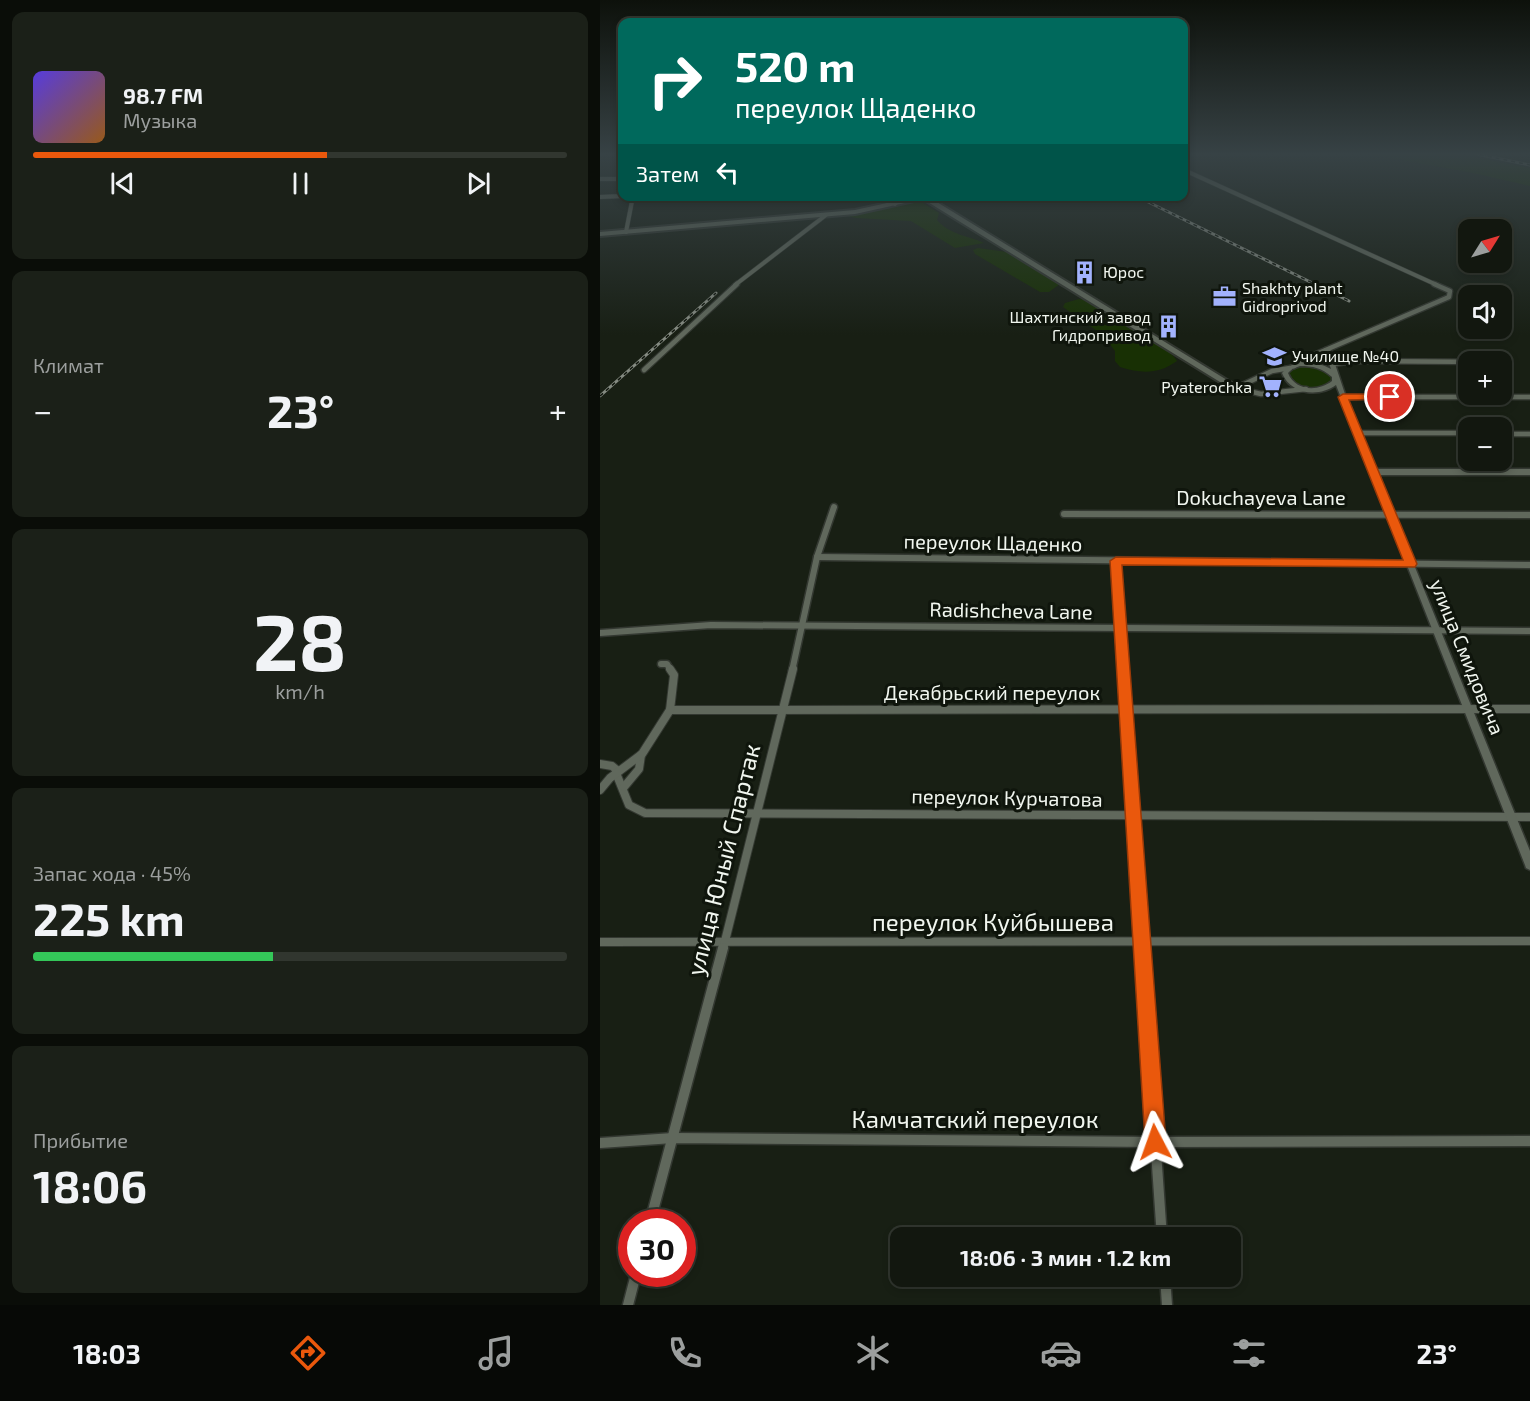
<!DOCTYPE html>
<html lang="ru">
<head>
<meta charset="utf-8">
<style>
  body { margin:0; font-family:"Exo 2",sans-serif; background:#1b2018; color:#f1f3f6; height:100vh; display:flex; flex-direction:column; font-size:22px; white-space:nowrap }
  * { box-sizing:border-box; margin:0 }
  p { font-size:20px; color:#9c9f9e }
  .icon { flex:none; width:33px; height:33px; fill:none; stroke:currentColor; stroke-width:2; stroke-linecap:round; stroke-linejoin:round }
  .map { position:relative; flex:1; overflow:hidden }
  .sheet { display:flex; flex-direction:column; gap:12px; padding:12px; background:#0a0d08; width:600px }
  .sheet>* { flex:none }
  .hud { position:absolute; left:18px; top:18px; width:570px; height:183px; border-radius:12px; box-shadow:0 3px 9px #0003,0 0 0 2px #31362f; background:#00695c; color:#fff; overflow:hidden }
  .needle { width:39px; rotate:53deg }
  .controls { position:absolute; left:858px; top:219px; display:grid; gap:12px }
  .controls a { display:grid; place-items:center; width:54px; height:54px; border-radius:12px; background:#12170f; box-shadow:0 3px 9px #0003,0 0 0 2px #31362f; font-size:30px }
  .speed { position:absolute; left:18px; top:1209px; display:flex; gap:12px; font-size:30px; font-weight:700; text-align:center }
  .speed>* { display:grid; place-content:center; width:78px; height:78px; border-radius:50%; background:#12170f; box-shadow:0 3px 9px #0003,0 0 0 2px #31362f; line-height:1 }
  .speed .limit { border:9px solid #d22; background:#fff; color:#111 }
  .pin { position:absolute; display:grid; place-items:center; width:51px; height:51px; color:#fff; margin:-26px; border:3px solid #fff; border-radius:50%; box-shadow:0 2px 6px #0007 }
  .me { position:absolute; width:66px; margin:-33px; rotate:356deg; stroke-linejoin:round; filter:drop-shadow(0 0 4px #0008) }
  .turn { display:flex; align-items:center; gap:21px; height:126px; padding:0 18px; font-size:27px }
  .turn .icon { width:78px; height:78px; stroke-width:2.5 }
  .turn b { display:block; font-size:42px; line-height:51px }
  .then { display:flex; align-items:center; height:57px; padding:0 18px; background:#0003; gap:12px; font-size:22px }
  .big { font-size:45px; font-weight:700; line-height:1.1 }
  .sheet .tile { flex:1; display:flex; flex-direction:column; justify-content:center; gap:9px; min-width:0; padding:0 21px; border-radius:12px; background:#1b2018 }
  .sheet .dial { align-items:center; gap:0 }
  .dial b { font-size:78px; line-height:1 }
  .song { display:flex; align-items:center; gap:18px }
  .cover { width:72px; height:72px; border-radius:9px; background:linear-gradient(135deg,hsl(250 70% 55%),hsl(30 70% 35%)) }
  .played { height:6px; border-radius:3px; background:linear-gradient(90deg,#ea580c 55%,#31362f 55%) }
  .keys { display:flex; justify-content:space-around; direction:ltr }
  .heat { display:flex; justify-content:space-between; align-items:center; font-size:33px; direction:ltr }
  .charge { height:9px; border-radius:4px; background:linear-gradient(90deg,#34c759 45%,#31362f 0) }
  .trip { position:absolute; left:290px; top:1227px; width:351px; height:60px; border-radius:12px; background:#12170f; box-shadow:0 3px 9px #0003,0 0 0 2px #31362f; font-weight:700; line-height:60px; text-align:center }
  .tab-bar { display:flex; height:96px; justify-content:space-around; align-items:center; background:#070906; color:#9c9f9e }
  .tab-bar .icon { width:42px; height:42px }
  .tab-bar .current { color:#ea580c }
  .tab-bar b { font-size:27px; color:#f1f3f6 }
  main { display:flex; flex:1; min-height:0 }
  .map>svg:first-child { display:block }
  .green { fill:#183004 }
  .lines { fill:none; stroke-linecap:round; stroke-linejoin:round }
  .minor-far4-casing { stroke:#333831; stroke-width:5 }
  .minor-far3-casing { stroke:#333831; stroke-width:7 }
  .minor-far2-casing { stroke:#333831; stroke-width:9 }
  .minor-far1-casing { stroke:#333831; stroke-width:10 }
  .minor-casing { stroke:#333831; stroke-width:13 }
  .tertiary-casing { stroke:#333831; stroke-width:3 }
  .secondary-casing { stroke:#333831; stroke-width:4 }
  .minor-far4 { stroke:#60685c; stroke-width:4 }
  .minor-far3 { stroke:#60685c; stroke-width:4.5 }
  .minor-far2 { stroke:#60685c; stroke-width:6 }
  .minor-far1 { stroke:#60685c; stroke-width:8 }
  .minor { stroke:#60685c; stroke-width:10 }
  .tertiary { fill:#60685c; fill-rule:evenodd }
  .secondary { fill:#60685c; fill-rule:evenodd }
  .rail-casing { stroke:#848a81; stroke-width:3 }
  .rail { stroke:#0f150c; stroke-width:1.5; stroke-dasharray:4; stroke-linecap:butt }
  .route { fill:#ea580c; stroke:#983908; stroke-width:1.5 }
  .labels { text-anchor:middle; stroke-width:6; stroke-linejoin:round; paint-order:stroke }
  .far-poi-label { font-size:16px; fill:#f1f6ef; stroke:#0f150c; text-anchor:start }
  .street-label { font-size:20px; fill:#f1f6ef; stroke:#0f150c }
  .near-street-label { font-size:24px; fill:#f1f6ef; stroke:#0f150c }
</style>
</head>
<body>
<main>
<section class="sheet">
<div class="tile">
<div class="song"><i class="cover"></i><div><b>98.7 FM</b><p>Музыка</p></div></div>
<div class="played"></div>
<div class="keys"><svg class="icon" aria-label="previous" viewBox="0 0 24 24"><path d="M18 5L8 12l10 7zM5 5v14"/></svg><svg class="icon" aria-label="pause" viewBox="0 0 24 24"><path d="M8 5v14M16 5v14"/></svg><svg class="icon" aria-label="next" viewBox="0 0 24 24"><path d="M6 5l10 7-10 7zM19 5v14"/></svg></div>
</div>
<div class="tile"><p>Климат</p>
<div class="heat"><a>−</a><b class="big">23°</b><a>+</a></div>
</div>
<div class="tile dial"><b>28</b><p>km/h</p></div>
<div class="tile"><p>Запас хода · 45%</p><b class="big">225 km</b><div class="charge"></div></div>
<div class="tile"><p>Прибытие</p><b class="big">18:06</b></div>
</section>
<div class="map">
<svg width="930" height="1305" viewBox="0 0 930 1305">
  <rect width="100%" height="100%" fill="#181f14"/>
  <!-- green -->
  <g class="green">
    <polygon points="764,153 852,153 930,168 930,186 873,173"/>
    <path d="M 320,201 L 339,213 L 337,220 C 350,235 367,235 384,243 L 355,248 L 311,221 L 256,218 L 244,215 Z"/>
    <polygon points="378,248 407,252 460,284 449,292 440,292 375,254 373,250"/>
    <path d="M 479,299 L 486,300 C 502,309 573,349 577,361 C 559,374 542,374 520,367 L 515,361 L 515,351 L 503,335 L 463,307 L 465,303 Z"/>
    <path d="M 701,366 C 712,365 723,368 731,376 L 731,381 C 721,390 708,389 697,384 L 689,374 L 693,369 Z"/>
  </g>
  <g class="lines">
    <defs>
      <g id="minor-far4">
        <polyline points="584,170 837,285"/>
        <polyline points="0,179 22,179"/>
        <polyline points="293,196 295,204"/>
        <polyline points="0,197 22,196"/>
        <polyline points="26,232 33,196"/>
        <polyline points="135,285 226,215"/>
      </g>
      <g id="minor-far3">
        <polyline points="891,362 906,363"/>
        <polyline points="732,364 755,361 889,362"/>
        <polyline points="694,366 700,361 849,297 850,291 834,284"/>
        <polyline points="44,370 137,284"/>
        <polyline points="636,388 661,394 706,389"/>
        <polyline points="636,388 672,371 690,368"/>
        <polyline points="743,397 930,397"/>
        <polyline points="758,433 868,433"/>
        <polyline points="902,434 930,434"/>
      </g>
      <g id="minor-far2">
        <polyline points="773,472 930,472"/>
        <polyline points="464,514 930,515"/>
        <polyline points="217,557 930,565"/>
        <polyline points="516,561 523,671"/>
        <polyline points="0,633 111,625 930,631"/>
        <polyline points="61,664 67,664 71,671"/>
        <polyline points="192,671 217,557 234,507"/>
      </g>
      <g id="minor-far1">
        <polyline points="523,669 542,949"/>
        <polyline points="70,710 930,709"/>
        <polyline points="0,764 12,766 18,771"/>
        <polyline points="16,773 29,805 45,813 930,817"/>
        <polyline points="24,787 39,769 41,755"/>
        <polyline points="0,790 10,778 42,754 70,710 74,675 70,669"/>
        <polyline points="0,942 930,941"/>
        <polyline points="123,949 193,669"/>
      </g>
      <g id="minor">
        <polyline points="542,948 562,1238"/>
        <polyline points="0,1143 73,1138 555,1142 930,1141"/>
        <polyline points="50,1222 123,948"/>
        <polyline points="565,1276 567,1305"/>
        <polyline points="28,1305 36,1274"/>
      </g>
      <path id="tertiary" d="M 725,348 L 730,349 L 746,397 L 930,851 L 930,870 L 926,868 L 925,865 L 736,385 C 718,398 690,394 682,373 C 695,358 714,360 731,369 L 724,349 ZM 700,366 C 713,366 722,368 732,377 L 732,381 C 718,392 695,391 688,373 L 692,369 Z"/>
      <polygon id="secondary" points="319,196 327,196 640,388 633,390 323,199 255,214 0,236 0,232 255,210"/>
    </defs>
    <!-- minor-far4 casing -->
    <use href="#minor-far4" class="minor-far4-casing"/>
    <!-- minor-far3 casing -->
    <use href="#minor-far3" class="minor-far3-casing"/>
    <!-- minor-far2 casing -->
    <use href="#minor-far2" class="minor-far2-casing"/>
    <!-- minor-far1 casing -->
    <use href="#minor-far1" class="minor-far1-casing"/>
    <!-- minor casing -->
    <use href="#minor" class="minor-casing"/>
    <!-- tertiary casing -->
    <use href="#tertiary" class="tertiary-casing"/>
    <!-- secondary casing -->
    <use href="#secondary" class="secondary-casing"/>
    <!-- minor-far4 -->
    <use href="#minor-far4" class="minor-far4"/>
    <!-- minor-far3 -->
    <use href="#minor-far3" class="minor-far3"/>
    <!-- minor-far2 -->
    <use href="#minor-far2" class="minor-far2"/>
    <!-- minor-far1 -->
    <use href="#minor-far1" class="minor-far1"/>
    <!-- minor -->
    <use href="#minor" class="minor"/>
    <!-- tertiary -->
    <use href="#tertiary" class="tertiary"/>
    <!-- secondary -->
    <use href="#secondary" class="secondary"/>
    <defs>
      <g id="rail">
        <polyline points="872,153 930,165"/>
        <polyline points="536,196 749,301"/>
        <polyline points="0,396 116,293"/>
      </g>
    </defs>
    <!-- rail casing -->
    <use href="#rail" class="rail-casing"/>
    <!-- rail -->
    <use href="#rail" class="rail"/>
  </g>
  <!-- sky -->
  <linearGradient id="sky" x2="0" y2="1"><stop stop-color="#0d110b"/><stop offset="0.46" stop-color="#374245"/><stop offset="1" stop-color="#374245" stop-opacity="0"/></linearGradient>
  <rect width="930" height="335" fill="url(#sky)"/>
  <!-- route -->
  <polygon class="route" points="790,394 795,397 793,399 749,400 817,564 815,567 522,565 566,1142 563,1149 555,1152 548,1149 545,1142 510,561 516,557 803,560 738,397 743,394"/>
  <!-- icons -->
  <defs>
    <symbol id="building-bare" viewBox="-9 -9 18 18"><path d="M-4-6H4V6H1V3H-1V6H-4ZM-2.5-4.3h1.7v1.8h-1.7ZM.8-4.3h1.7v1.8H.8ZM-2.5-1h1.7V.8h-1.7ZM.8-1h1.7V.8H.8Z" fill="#a2b2fd" stroke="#0f150c" stroke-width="2.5" paint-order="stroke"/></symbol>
    <symbol id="office-bare" viewBox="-9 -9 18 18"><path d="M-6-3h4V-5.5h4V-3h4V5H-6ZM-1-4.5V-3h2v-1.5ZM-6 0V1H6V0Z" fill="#a2b2fd" stroke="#0f150c" stroke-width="2.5" paint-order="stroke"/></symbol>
    <symbol id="university-bare" viewBox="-9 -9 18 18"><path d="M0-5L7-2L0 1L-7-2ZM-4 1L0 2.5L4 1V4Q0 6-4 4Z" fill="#a2b2fd" stroke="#0f150c" stroke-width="2.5" paint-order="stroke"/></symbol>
    <symbol id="supermarket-bare" viewBox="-9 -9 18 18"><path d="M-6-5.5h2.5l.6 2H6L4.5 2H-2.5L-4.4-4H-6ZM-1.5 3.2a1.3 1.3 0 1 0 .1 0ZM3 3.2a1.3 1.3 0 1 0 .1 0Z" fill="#a2b2fd" stroke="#0f150c" stroke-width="2.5" paint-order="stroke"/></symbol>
  </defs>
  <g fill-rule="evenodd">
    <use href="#building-bare" x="468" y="256" width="33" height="33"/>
    <use href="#office-bare" x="608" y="280" width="33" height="33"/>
    <use href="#building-bare" x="552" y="310" width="33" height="33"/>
    <use href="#university-bare" x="658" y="340" width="33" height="33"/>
    <use href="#supermarket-bare" x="654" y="370" width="33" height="33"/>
  </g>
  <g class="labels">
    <!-- far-poi labels -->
    <g class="far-poi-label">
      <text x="503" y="278">Юрос</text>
      <text x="642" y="294">Shakhty plant<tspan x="642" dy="18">Gidroprivod</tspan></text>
      <text x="551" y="323" text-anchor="end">Шахтинский завод<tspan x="551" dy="18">Гидропривод</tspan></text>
      <text x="692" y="362">Училище №40</text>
      <text x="652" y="393" text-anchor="end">Pyaterochka</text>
    </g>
    <!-- street labels -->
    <g class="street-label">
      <text x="661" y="505">Dokuchayeva Lane</text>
      <text transform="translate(393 543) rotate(1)" y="7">переулок Щаденко</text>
      <text transform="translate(411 611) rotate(1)" y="7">Radishcheva Lane</text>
      <text transform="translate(867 657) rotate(68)" y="7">улица Смидовича</text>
      <text x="392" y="700">Декабрьский переулок</text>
      <text transform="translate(407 798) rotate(1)" y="7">переулок Курчатова</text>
    </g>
    <!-- near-street labels -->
    <g class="near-street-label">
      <text transform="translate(124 860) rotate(-76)" y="8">улица Юный Спартак</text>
      <text x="393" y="931">переулок Куйбышева</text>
      <text x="375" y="1128">Камчатский переулок</text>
    </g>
  </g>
</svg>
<div class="controls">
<a><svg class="needle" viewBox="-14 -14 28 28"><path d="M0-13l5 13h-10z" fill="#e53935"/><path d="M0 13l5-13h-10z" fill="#9c9f9e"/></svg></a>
<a><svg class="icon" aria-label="sound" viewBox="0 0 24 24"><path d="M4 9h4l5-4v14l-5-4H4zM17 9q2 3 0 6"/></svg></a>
<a>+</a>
<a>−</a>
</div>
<div class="speed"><div class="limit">30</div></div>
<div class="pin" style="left:790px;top:397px;background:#d93025"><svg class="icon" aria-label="arrive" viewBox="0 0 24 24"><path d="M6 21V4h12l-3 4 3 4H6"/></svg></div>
<svg class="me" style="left:555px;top:1142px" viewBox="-20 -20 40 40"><path d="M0-17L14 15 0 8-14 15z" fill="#ea580c" stroke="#fff" stroke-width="4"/></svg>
<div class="trip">18:06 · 3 мин · 1.2 km</div>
<div class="hud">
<div class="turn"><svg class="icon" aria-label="right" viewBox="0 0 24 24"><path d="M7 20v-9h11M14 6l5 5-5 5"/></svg><div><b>520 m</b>переулок Щаденко</div></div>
<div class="then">Затем<svg class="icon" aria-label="left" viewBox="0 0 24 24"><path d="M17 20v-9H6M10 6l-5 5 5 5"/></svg></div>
</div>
</div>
</main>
<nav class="tab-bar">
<b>18:03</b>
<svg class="icon current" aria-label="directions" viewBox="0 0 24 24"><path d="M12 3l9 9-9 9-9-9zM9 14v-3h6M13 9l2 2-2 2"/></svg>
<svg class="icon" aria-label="music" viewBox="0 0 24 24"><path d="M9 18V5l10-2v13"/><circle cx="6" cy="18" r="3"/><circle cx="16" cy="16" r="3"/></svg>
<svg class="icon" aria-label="phone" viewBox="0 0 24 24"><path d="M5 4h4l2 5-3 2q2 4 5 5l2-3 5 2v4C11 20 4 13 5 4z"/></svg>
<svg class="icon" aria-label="climate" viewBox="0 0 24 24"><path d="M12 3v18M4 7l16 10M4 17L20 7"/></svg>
<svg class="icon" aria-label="car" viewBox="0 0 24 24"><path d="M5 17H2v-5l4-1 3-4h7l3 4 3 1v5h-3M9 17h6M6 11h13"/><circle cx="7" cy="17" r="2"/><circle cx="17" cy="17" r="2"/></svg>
<svg class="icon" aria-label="filters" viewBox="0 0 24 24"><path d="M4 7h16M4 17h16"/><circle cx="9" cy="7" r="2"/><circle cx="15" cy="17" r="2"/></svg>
<b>23°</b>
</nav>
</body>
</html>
